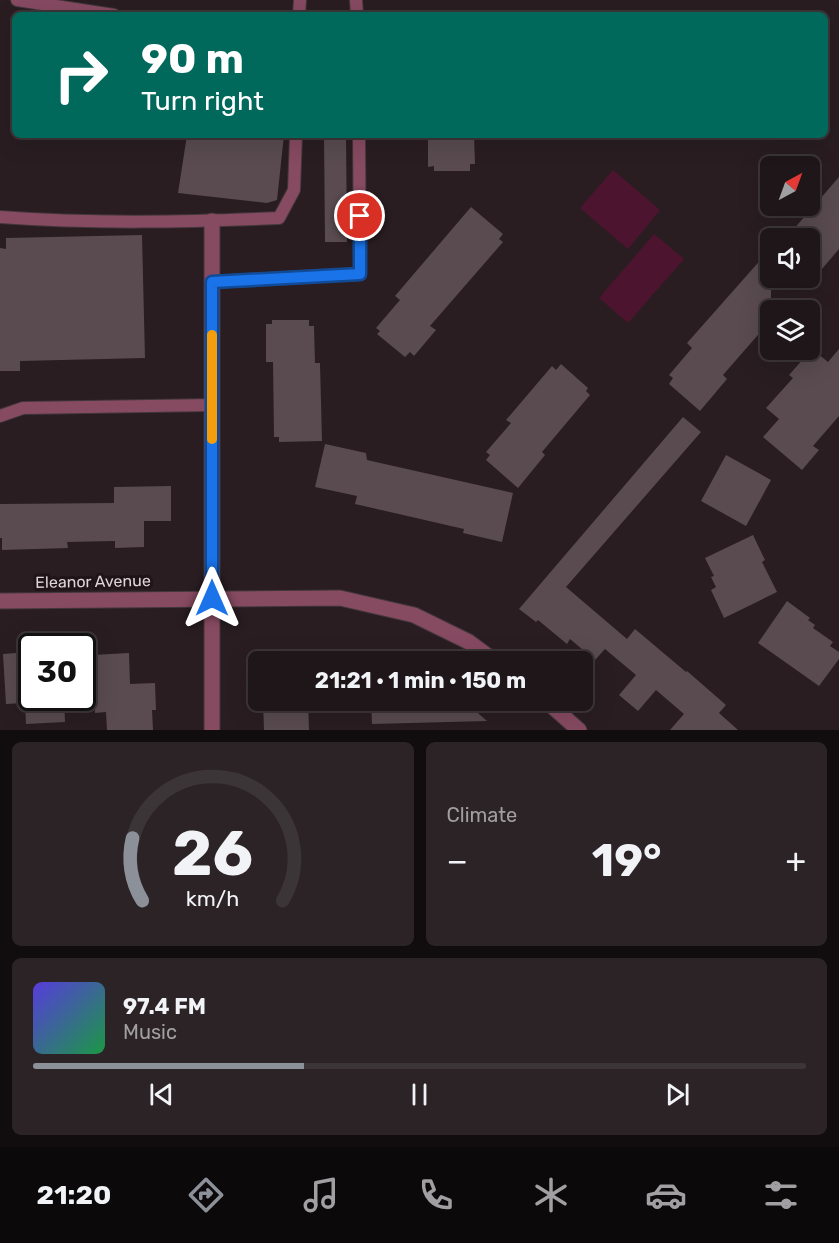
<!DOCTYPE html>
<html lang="en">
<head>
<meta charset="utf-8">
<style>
  body { margin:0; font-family:Rubik,sans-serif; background:#2c2326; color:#f1f3f6; height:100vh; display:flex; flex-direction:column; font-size:22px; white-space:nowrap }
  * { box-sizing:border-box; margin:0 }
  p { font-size:20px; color:#a19fa2 }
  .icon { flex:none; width:33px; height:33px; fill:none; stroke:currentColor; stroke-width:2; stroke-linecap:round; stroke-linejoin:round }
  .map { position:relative; height:730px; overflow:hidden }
  .drawer { display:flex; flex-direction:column; gap:12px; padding:12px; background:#110c0e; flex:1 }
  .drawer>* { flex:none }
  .hud { position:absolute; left:12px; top:12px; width:816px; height:126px; border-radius:9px; box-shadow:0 6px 24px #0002,0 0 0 2px #3c3538; background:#00695c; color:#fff; overflow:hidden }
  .needle { width:39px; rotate:41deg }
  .fabs { position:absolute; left:760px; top:156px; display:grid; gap:12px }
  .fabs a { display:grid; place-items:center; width:60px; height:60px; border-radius:9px; background:#1f1619; box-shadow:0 6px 24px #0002,0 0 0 2px #3c3538; font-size:30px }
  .speed { position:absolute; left:18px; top:633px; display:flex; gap:12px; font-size:30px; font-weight:700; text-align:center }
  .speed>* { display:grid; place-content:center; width:78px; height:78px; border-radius:50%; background:#1f1619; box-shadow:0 6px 24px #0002,0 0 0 2px #3c3538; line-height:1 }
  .speed .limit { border:3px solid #111; border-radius:9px; background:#fff; color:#111 }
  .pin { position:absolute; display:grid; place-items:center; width:51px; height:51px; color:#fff; margin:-26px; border:3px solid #fff; border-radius:50%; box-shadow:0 2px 6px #0007 }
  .me { position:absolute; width:66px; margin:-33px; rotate:0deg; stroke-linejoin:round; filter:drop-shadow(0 0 4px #0008) }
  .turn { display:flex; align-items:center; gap:21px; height:126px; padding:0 30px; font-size:27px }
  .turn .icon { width:78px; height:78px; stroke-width:2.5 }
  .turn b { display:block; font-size:42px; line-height:51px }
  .big { font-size:45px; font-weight:700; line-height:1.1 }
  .drawer .tile { flex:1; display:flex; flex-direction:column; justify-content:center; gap:9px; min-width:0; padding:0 21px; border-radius:9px; background:#2c2326 }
  .drawer .dial { align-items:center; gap:0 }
  .dial svg { height:156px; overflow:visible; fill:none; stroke:#3c3538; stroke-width:7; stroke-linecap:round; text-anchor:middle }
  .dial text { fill:#f1f3f6; stroke:none }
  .song { display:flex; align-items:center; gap:18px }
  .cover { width:72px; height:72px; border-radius:9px; background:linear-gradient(135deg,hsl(250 70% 55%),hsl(140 70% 35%)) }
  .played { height:6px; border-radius:3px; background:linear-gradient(90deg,#8c9099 35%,#3c3538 35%) }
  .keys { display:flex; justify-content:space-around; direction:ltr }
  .heat { display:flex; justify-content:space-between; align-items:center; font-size:33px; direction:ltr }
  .drawer .tiles { flex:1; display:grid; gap:12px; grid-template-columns:1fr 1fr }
  .tile:last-child { grid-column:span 2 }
  .trip { position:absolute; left:248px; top:651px; width:345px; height:60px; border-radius:9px; background:#1f1619; box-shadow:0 6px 24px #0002,0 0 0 2px #3c3538; font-weight:700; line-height:60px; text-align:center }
  .tab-bar { display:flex; height:96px; justify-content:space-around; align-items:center; background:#0c090a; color:#a19fa2 }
  .tab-bar .icon { width:42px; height:42px }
  .tab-bar .selected { color:#8c9099 }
  .tab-bar b { font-size:27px; color:#f1f3f6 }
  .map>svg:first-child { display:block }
  .green { fill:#4c142e }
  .building { fill:#594b50 }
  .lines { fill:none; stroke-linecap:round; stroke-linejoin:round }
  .lane-casing { stroke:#42373b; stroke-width:14 }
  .street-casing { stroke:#42373b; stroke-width:17 }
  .lane { stroke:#864a61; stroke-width:12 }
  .street { stroke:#864a61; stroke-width:15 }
  .route-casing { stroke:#114b97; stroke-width:15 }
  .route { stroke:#1a73e8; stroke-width:10 }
  .slow { stroke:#f59e0b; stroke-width:10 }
  .labels { text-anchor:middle; stroke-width:6; stroke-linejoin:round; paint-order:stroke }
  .street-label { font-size:16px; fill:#dfd6d9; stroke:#201418 }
</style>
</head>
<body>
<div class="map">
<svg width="839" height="730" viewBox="0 0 839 730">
  <rect width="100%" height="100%" fill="#291d21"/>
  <!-- green -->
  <g class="green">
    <polygon points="613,170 660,210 628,249 580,208"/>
    <polygon points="654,234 684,259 628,323 599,298"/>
  </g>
  <!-- building -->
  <g class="building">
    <polygon points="187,135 284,135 277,200 267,203 178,193"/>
    <polygon points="324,135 346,135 347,242 325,242"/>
    <polygon points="428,135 474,135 475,164 470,164 470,171 434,171 434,166 428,167"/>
    <polygon points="839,177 839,249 810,283 810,238 786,238"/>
    <polygon points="471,207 503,234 499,239 503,242 430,326 436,330 414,356 410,352 405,357 377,334 380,331 376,328 400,300 395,296"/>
    <polygon points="142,235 145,358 20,361 20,371 0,371 0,248 6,249 6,238"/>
    <polygon points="771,248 771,320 723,375 727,379 700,411 669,384 673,378 669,375 692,348 687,343"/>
    <polygon points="272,320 309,320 309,326 314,326 315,363 320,363 322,441 279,442 279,437 274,437 273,362 266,362 266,324 272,324"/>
    <polygon points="812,349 828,362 839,349 839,416 813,446 819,450 802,470 763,437 779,419 766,408 793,378 789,375"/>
    <polygon points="561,364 588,388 586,391 590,395 542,452 545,455 518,488 486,460 490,455 486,452 511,423 506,420 552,366 556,370"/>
    <polygon points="683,417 701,432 566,587 627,639 635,629 686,672 687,671 726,705 719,713 738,730 670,730 684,714 656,690 638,711 619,695 636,675 605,649 595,660 570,639 567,644 538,620 536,622 519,609"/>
    <polygon points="325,444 366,453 367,460 513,493 502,542 463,533 464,529 355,504 357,496 315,487"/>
    <polygon points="726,455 771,480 746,526 701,501"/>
    <polygon points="171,486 171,521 144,521 144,547 115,548 115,541 67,542 68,548 2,550 2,538 0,538 0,504 114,503 114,487"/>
    <polygon points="753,535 765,560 762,562 777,592 724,618 711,590 716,587 711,577 714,576 705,558"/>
    <polygon points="787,601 810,618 808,620 815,625 813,628 833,642 830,646 839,652 839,659 819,686 758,643"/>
    <polygon points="29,652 32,698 64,698 65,722 26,724 25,703 6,704 3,654"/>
    <polygon points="129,653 130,684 155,683 156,710 152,710 153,730 107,730 106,712 95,713 92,655"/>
    <polygon points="263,700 308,700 309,730 264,730"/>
    <polygon points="371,700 463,700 487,721 372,724"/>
  </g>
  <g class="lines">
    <defs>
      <g id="lane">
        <polyline points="17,0 114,15"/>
        <polyline points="356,0 357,15"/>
        <polyline points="299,15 300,0"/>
        <path d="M 0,217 C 93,224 186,222 279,218 L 294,190 L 296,135"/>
        <polyline points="212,282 360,274 359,135"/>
        <polyline points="0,416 23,408 212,405"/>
      </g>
      <g id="street">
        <polyline points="0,601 340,598 414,615 469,642 496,662"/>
        <polyline points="545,700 579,730"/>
        <polyline points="212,730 212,221"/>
      </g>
    </defs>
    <!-- lane casing -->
    <use href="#lane" class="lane-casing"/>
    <!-- street casing -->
    <use href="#street" class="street-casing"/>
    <!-- lane -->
    <use href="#lane" class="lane"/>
    <!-- street -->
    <use href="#street" class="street"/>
  </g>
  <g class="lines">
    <defs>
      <polyline id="route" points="212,598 212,282 360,274 360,216"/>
    </defs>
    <!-- route casing -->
    <use href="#route" class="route-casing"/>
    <!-- route -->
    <use href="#route" class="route"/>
    <!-- slow -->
    <polyline class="slow" points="212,439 212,335"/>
  </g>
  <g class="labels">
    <!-- street labels -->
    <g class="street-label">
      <text transform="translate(93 581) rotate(-1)" y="6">Eleanor Avenue</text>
    </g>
  </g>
</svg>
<div class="fabs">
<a><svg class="needle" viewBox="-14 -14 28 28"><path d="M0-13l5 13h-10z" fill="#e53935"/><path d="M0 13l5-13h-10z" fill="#a19fa2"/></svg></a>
<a><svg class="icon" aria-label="sound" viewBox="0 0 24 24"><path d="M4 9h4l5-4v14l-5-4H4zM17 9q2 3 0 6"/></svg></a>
<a><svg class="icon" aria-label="layers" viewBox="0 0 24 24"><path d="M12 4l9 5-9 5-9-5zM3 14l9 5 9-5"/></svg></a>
</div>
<div class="speed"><div class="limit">30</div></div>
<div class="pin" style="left:360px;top:216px;background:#d93025"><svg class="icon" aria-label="arrive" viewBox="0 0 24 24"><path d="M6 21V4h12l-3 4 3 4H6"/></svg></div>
<svg class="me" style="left:212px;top:598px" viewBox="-20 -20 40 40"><path d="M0-17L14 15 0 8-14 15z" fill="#1a73e8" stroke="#fff" stroke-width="4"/></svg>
<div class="trip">21:21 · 1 min · 150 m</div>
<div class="hud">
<div class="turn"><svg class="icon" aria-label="right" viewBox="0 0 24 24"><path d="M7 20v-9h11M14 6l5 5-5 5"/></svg><div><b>90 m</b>Turn right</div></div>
</div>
</div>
<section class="drawer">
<div class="tiles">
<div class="tile dial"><svg viewBox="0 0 100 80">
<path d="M14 69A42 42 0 1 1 86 69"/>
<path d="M14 69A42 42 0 0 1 9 37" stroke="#8c9099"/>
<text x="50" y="56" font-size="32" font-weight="700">26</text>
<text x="50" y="72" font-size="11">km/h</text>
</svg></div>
<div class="tile"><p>Climate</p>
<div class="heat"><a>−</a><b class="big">19°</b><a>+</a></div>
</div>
<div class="tile">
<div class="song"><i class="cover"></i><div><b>97.4 FM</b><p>Music</p></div></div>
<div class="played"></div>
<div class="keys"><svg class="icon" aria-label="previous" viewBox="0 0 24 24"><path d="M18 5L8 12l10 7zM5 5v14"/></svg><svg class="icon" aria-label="pause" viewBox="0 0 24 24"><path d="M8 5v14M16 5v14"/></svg><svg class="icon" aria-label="next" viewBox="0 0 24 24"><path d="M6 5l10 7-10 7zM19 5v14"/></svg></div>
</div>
</div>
</section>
<nav class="tab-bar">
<b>21:20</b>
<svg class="icon selected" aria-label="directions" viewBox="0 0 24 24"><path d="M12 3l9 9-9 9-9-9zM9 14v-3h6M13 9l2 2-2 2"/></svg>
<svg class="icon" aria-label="music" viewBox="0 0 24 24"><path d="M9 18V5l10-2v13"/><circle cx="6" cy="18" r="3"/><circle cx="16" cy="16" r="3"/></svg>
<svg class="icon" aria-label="phone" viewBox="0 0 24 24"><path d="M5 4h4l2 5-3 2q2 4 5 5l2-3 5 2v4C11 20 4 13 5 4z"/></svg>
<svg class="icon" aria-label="climate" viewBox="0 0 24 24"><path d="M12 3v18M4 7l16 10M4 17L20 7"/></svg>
<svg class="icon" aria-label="car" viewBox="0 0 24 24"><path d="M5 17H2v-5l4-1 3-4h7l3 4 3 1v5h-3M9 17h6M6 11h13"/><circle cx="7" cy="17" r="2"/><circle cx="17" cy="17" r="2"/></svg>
<svg class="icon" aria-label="filters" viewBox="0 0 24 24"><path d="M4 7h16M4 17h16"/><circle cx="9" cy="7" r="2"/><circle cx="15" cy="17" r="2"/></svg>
</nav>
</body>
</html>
